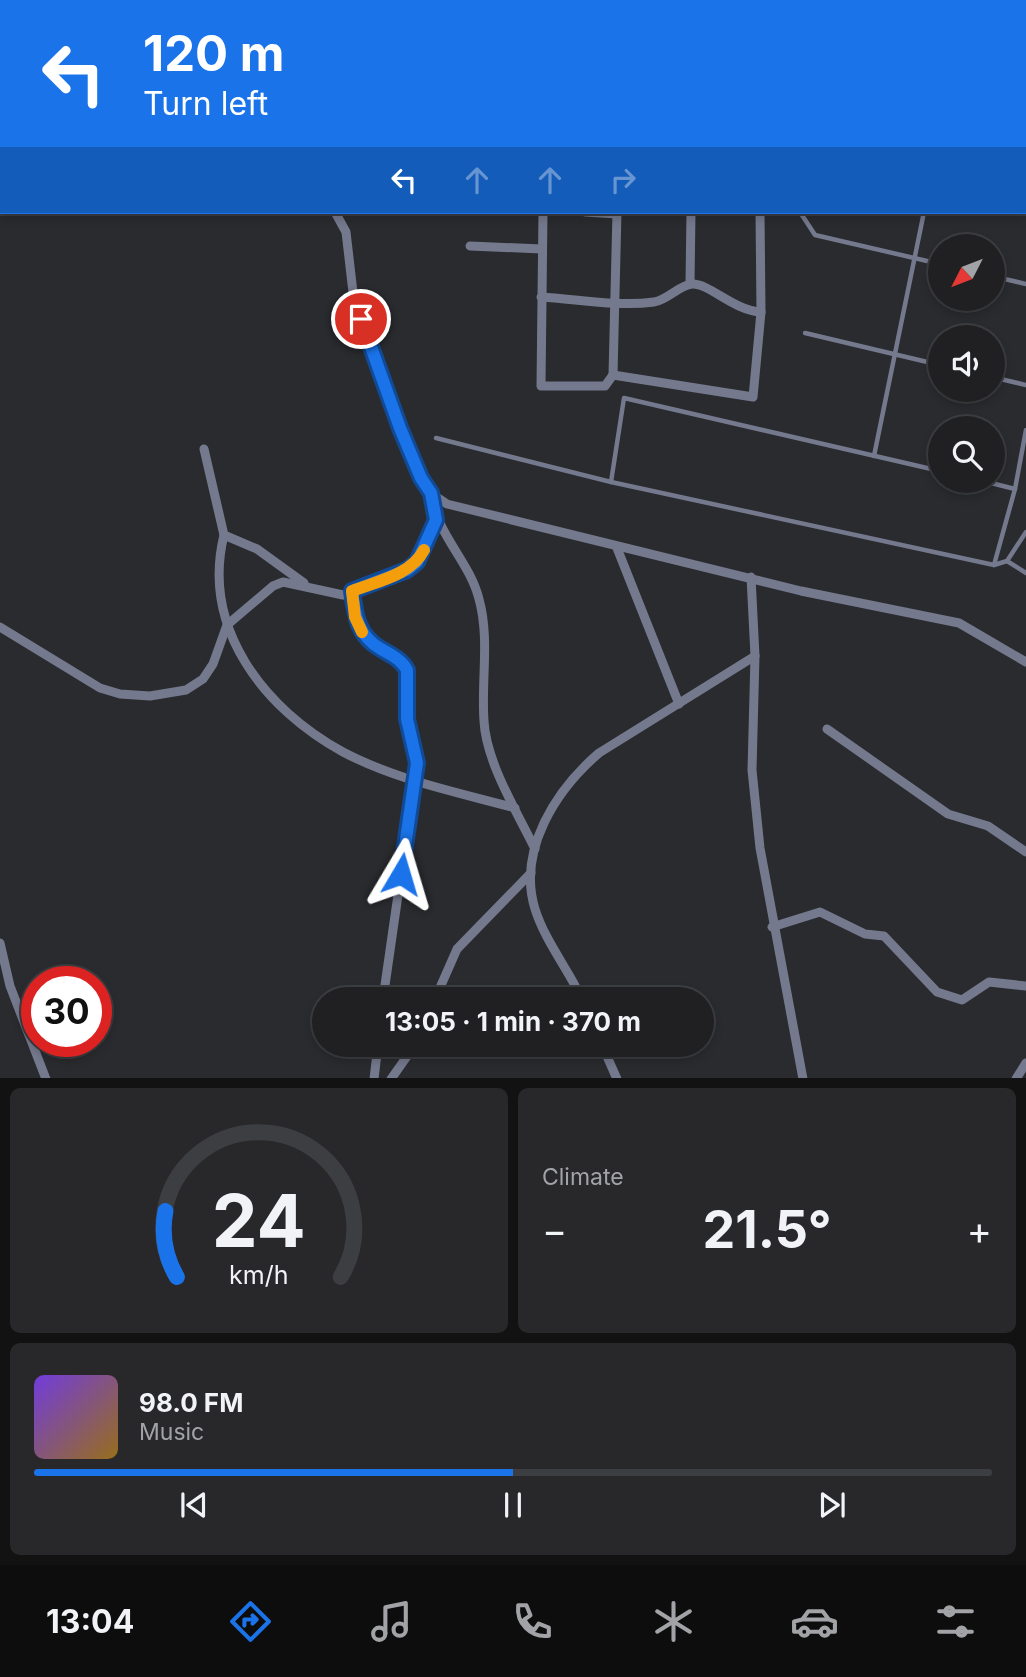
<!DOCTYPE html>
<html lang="en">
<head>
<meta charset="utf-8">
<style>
  body { margin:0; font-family:Inter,sans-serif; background:#28282b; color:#f1f3f6; height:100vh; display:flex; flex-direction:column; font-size:26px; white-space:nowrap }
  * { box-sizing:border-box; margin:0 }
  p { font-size:23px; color:#a2a3a6 }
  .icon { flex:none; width:38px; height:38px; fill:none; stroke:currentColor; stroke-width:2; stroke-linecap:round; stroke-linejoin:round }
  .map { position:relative; height:1078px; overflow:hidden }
  .side { display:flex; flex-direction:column; gap:10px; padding:10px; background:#121213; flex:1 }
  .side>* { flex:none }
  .banner { position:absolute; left:0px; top:0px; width:1027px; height:214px; box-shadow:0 4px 10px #0003,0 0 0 2px #3d3e41; background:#1a73e8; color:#fff; overflow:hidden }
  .needle { width:46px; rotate:228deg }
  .fabs { position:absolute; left:928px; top:234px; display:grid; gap:14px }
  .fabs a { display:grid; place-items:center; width:77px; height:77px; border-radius:50%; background:#202023; box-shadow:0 4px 10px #0003,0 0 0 2px #3d3e41; font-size:35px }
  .speed { position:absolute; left:21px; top:966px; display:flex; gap:14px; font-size:35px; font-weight:700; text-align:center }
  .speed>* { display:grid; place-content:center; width:91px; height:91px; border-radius:50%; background:#202023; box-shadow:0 4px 10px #0003,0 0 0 2px #3d3e41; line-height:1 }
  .speed .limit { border:10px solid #d22; background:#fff; color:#111 }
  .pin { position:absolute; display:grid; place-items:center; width:60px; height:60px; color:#fff; margin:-30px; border:4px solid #fff; border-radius:50%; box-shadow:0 2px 7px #0007 }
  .me { position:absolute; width:77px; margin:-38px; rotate:7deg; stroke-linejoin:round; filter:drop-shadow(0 0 5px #0008) }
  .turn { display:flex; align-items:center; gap:24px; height:147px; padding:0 28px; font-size:32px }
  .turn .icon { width:91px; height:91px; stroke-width:2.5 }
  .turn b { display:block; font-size:49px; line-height:60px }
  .lanes { display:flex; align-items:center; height:66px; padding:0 28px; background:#0003; justify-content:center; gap:35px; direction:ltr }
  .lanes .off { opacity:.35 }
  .big { font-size:52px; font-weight:700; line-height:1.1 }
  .side .tile { flex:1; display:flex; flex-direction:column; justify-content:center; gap:10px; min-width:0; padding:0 24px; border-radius:10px; background:#28282b }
  .side .dial { align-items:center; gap:0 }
  .dial svg { height:182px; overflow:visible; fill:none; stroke:#3d3e41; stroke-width:7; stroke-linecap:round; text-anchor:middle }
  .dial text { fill:#f1f3f6; stroke:none }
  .song { display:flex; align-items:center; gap:21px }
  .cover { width:84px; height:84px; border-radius:10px; background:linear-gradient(135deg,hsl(260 70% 55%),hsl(40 70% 35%)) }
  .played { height:7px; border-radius:4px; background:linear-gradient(90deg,#1a73e8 50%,#3d3e41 50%) }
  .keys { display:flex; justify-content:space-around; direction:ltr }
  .heat { display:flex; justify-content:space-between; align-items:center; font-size:38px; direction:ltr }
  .side .tiles { flex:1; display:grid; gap:10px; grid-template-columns:1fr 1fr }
  .tile:last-child { grid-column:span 2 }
  .trip { position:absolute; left:312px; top:987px; width:402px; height:70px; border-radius:35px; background:#202023; box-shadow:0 4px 10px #0003,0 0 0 2px #3d3e41; font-weight:700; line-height:70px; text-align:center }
  .dock { display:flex; height:112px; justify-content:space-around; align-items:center; background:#0d0d0e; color:#a2a3a6 }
  .dock .icon { width:49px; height:49px }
  .dock .active { color:#1a73e8 }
  .dock b { font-size:32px; color:#f1f3f6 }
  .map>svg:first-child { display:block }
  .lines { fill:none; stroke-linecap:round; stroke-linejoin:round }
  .lane { stroke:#75798d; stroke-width:4.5 }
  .street { stroke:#75798d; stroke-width:9 }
  .route-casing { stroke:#114b97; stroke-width:18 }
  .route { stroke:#1a73e8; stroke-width:12 }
  .slow { stroke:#f59e0b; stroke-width:12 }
</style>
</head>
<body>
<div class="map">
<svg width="1026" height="1079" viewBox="0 0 1026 1079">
  <rect width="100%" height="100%" fill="#2a2b2f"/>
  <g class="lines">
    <!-- lane -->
    <g class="lane">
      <polyline points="1026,16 1026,17"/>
      <polyline points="800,212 815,235 940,264"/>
      <polyline points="992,276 1026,284"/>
      <polyline points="805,333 940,365"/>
      <polyline points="992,377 1026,385"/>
      <polyline points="436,438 611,482 994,565 1015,489 1026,430"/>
      <polyline points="874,456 924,212"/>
      <polyline points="983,481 1015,489"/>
      <polyline points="611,482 624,398 940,471"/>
      <polyline points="1026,532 1007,561 1026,573"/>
      <polyline points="994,565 1007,561"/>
    </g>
    <!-- street -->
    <g class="street">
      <polyline points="921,0 927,0"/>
      <polyline points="621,2 643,0"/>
      <polyline points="0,28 2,28"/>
      <polyline points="335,212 346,232 354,301 384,376 400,427 421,478 432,494 447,504 801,591 959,623 1026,662"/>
      <polyline points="543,212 541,386 605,386 613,375 753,397 761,312 760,212"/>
      <polyline points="585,212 617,214"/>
      <polyline points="470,246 542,249"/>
      <polyline points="690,284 691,212"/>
      <path d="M 541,297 C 577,299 618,307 654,302 C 668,300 679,285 692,284 C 709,283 734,311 761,312"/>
      <polyline points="613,375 617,212"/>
      <polyline points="204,449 224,535 257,549 304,583"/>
      <path d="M 431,493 C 437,536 469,560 479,599 C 490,639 481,680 484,721 C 486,762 517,812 535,849"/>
      <path d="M 224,535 C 201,628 264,709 343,752 C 396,780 457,792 515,808"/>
      <polyline points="617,548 679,704"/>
      <polyline points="751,577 755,656 752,770 760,848 803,1079"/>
      <path d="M 352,591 C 355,616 358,636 381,649 C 391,655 401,659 407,670 L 407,719 L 417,763 L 383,999"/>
      <polyline points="0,627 100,688 120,694 150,696 186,690 203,679 213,664 227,625 273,586 283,582 343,595 407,570 417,562 436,520"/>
      <polyline points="827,729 948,814 988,826 1026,852"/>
      <polyline points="772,927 820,912 865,934 884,936 937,992 962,1000 989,982 1026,986"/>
      <polyline points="0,943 10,986 46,1079"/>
      <polyline points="435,999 457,949 531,873"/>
      <path d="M 582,999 C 568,969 545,941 535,909 C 517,850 556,790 599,753 L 755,656"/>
      <polyline points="602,1045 617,1079"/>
      <polyline points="374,1079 378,1045"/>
      <polyline points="391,1079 415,1045"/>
      <polyline points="1016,1079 1026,1063"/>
    </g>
  </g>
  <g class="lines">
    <defs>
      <path id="route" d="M 361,319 L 400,428 L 421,478 L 431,493 L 436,520 L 417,562 L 407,570 L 352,591 C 355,616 358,636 381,649 C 391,655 401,659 407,670 L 407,719 L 417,763 L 401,874"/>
    </defs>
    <!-- route casing -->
    <use href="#route" class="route-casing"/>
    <!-- route -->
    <use href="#route" class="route"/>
    <!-- slow -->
    <path class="slow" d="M 362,632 L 355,617 L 352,591 C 378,581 411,575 424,550"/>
  </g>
</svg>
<div class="fabs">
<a><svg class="needle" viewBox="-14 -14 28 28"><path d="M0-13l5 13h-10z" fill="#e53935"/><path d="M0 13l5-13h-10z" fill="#a2a3a6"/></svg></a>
<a><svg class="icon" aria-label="sound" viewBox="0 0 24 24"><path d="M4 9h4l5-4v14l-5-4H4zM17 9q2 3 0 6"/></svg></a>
<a><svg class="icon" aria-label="search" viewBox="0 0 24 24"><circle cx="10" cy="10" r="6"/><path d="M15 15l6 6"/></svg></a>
</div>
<div class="speed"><div class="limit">30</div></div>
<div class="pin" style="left:361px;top:319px;background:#d93025"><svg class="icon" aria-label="arrive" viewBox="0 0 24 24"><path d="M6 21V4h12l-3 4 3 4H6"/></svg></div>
<svg class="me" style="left:401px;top:874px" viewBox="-20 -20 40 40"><path d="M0-17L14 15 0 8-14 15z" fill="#1a73e8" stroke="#fff" stroke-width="4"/></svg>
<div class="trip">13:05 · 1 min · 370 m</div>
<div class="banner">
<div class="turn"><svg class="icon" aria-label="left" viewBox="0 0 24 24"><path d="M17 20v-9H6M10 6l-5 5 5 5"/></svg><div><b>120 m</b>Turn left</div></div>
<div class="lanes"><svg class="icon" aria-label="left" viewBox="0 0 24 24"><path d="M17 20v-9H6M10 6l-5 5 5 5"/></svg><svg class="icon off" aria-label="ahead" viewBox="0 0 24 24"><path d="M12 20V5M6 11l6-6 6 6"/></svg><svg class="icon off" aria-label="ahead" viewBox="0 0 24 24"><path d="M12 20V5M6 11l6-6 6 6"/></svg><svg class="icon off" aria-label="right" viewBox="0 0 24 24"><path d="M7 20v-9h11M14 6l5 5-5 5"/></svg></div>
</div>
</div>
<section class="side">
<div class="tiles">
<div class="tile dial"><svg viewBox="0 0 100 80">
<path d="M14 69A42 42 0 1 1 86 69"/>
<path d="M14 69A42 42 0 0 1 9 40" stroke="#1a73e8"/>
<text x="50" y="56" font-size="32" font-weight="700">24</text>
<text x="50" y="72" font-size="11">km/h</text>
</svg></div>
<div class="tile"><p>Climate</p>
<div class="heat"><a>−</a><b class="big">21.5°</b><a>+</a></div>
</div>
<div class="tile">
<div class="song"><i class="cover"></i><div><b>98.0 FM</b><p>Music</p></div></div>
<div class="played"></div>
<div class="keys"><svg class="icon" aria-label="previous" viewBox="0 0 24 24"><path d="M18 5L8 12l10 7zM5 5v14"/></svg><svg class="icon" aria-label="pause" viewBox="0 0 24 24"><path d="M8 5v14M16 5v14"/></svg><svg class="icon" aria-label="next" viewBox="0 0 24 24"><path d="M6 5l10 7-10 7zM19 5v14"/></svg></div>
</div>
</div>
</section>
<nav class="dock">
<b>13:04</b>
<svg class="icon active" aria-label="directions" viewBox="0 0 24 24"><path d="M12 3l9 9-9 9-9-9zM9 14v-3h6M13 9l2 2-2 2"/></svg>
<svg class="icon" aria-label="music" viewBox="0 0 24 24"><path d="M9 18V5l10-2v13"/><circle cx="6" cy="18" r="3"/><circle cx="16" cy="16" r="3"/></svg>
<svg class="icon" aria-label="phone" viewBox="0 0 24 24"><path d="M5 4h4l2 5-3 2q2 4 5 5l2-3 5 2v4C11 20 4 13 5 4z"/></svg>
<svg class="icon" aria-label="climate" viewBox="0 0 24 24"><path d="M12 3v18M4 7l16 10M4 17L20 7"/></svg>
<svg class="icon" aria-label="car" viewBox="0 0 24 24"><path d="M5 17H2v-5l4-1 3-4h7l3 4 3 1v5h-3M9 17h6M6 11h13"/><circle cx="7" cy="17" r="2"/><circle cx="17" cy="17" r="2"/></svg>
<svg class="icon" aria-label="filters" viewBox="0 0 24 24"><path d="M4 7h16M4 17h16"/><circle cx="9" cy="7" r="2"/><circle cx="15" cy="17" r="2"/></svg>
</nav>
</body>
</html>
